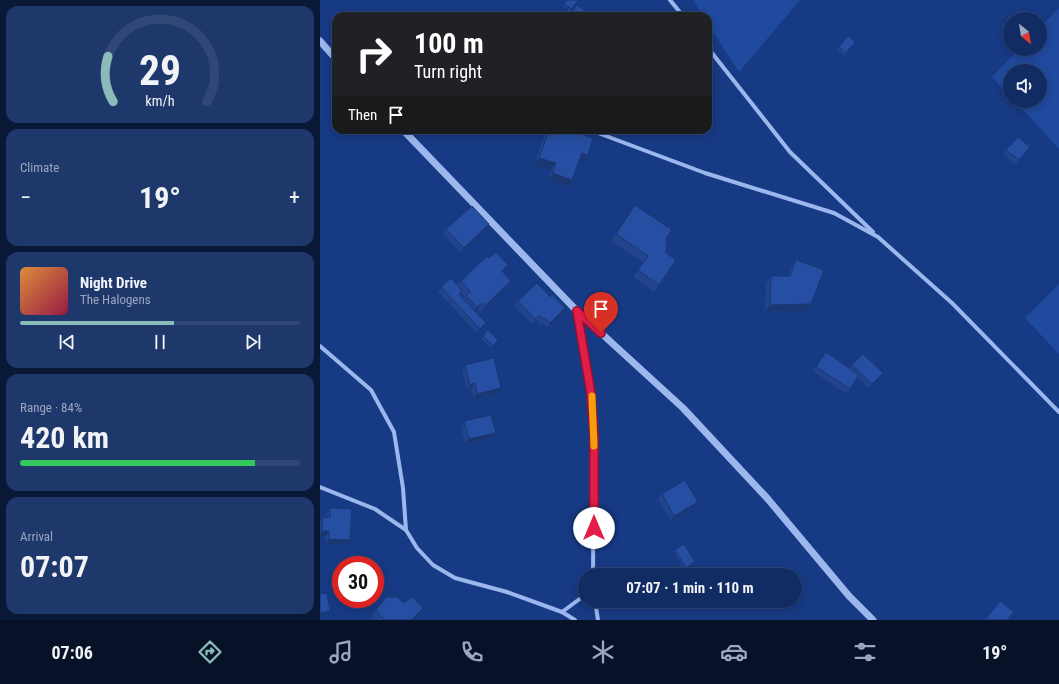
<!DOCTYPE html>
<html lang="en">
<head>
<meta charset="utf-8">
<style>
  body { margin:0; font-family:"Roboto Condensed",sans-serif; background:#1e386c; color:#f1f3f6; height:100vh; display:flex; flex-direction:column; font-size:15px; white-space:nowrap }
  * { box-sizing:border-box; margin:0 }
  p { font-size:13px; color:#9ca7be }
  .icon { flex:none; width:22px; height:22px; fill:none; stroke:currentColor; stroke-width:2; stroke-linecap:round; stroke-linejoin:round }
  .map { position:relative; flex:1; overflow:hidden }
  .drawer { display:flex; flex-direction:column; gap:6px; padding:6px; background:#091836; width:320px }
  .drawer>* { flex:none }
  .banner { position:absolute; left:12px; top:12px; width:380px; height:122px; border-radius:12px; box-shadow:0 2px 10px #0003,0 0 0 1px #304878; background:#202124; color:#fff; overflow:hidden }
  .needle { width:26px; rotate:150deg }
  .tools { position:absolute; left:683px; top:12px; display:grid; gap:8px }
  .tools a { display:grid; place-items:center; width:44px; height:44px; border-radius:50%; background:#112c63; box-shadow:0 2px 10px #0003,0 0 0 1px #304878; font-size:20px }
  .speed { position:absolute; left:12px; top:556px; display:flex; gap:8px; font-size:20px; font-weight:700; text-align:center }
  .speed>* { display:grid; place-content:center; width:52px; height:52px; border-radius:50%; background:#112c63; box-shadow:0 2px 10px #0003,0 0 0 1px #304878; line-height:1 }
  .speed .limit { border:6px solid #d22; background:#fff; color:#111 }
  .pin { position:absolute; display:grid; place-items:center; width:34px; height:34px; color:#fff; margin:-41px -17px; border-radius:50% 50% 50% 0; rotate:-45deg; box-shadow:0 0 4px #0007 }
  .pin .icon { rotate:45deg }
  .me { position:absolute; width:44px; margin:-22px; rotate:0deg; stroke-linejoin:round; filter:drop-shadow(0 0 3px #0008) }
  .turn { display:flex; align-items:center; gap:14px; height:84px; padding:0 16px; font-size:18px }
  .turn .icon { width:52px; height:52px; stroke-width:2.5 }
  .turn b { display:block; font-size:28px; line-height:34px }
  .then { display:flex; align-items:center; height:38px; padding:0 16px; background:#0003; gap:8px; font-size:15px }
  .big { font-size:30px; font-weight:700; line-height:1.1 }
  .drawer .card { flex:1; display:flex; flex-direction:column; justify-content:center; gap:6px; min-width:0; padding:0 14px; border-radius:12px; background:#1e386c }
  .drawer .dial { align-items:center; gap:0 }
  .dial svg { height:104px; overflow:visible; fill:none; stroke:#304878; stroke-width:7; stroke-linecap:round; text-anchor:middle }
  .dial text { fill:#f1f3f6; stroke:none }
  .song { display:flex; align-items:center; gap:12px }
  .cover { width:48px; height:48px; border-radius:6px; background:linear-gradient(135deg,hsl(30 70% 55%),hsl(340 70% 35%)) }
  .played { height:4px; border-radius:2px; background:linear-gradient(90deg,#8bbbb9 55%,#304878 55%) }
  .keys { display:flex; justify-content:space-around; direction:ltr }
  .heat { display:flex; justify-content:space-between; align-items:center; font-size:22px; direction:ltr }
  .charge { height:6px; border-radius:3px; background:linear-gradient(90deg,#34c759 84%,#304878 0) }
  .trip { position:absolute; left:258px; top:568px; width:224px; height:40px; border-radius:20px; background:#112c63; box-shadow:0 2px 10px #0003,0 0 0 1px #304878; font-weight:700; line-height:40px; text-align:center }
  .menu { display:flex; height:64px; justify-content:space-around; align-items:center; background:#071228; color:#9ca7be }
  .menu .icon { width:28px; height:28px }
  .menu .selected { color:#8bbbb9 }
  .menu b { font-size:18px; color:#f1f3f6 }
  main { display:flex; flex:1; min-height:0 }
  .map>svg:first-child { display:block }
  .green { fill:#204a9e }
  .lines { fill:none; stroke-linecap:round; stroke-linejoin:round }
  .minor { stroke:#9cb7ed; stroke-width:4 }
  .tertiary { stroke:#9cb7ed; stroke-width:7 }
  .wall { fill:#21448c; fill-rule:evenodd }
  .shaded-wall { fill:#1b3772 }
  .building { fill:#264fa3; stroke:#1b3772 }
  .route-casing { stroke:#92132f; stroke-width:10 }
  .route { stroke:#e11d48; stroke-width:7 }
  .slow { stroke:#f59e0b; stroke-width:7 }
</style>
</head>
<body>
<main>
<section class="drawer">
<div class="card dial"><svg viewBox="0 0 100 80">
<path d="M14 69A42 42 0 1 1 86 69"/>
<path d="M14 69A42 42 0 0 1 10 34" stroke="#8bbbb9"/>
<text x="50" y="56" font-size="32" font-weight="700">29</text>
<text x="50" y="72" font-size="11">km/h</text>
</svg></div>
<div class="card"><p>Climate</p>
<div class="heat"><a>−</a><b class="big">19°</b><a>+</a></div>
</div>
<div class="card">
<div class="song"><i class="cover"></i><div><b>Night Drive</b><p>The Halogens</p></div></div>
<div class="played"></div>
<div class="keys"><svg class="icon" aria-label="previous" viewBox="0 0 24 24"><path d="M18 5L8 12l10 7zM5 5v14"/></svg><svg class="icon" aria-label="pause" viewBox="0 0 24 24"><path d="M8 5v14M16 5v14"/></svg><svg class="icon" aria-label="next" viewBox="0 0 24 24"><path d="M6 5l10 7-10 7zM19 5v14"/></svg></div>
</div>
<div class="card"><p>Range · 84%</p><b class="big">420 km</b><div class="charge"></div></div>
<div class="card"><p>Arrival</p><b class="big">07:07</b></div>
</section>
<div class="map">
<svg width="739" height="620" viewBox="0 0 739 620">
  <rect width="100%" height="100%" fill="#173a84"/>
  <!-- green -->
  <g class="green">
    <polygon points="373,0 480,0 419,72 388,24 388,16 383,16"/>
    <polygon points="739,8 739,149 695,101 720,101 720,71 690,71 690,96 672,77 699,49 720,49 720,27"/>
    <polygon points="739,284 739,354 705,318"/>
  </g>
  <g class="lines">
    <!-- minor -->
    <g class="minor">
      <polyline points="350,0 363,16"/>
      <polyline points="388,48 470,152 553,232"/>
      <polyline points="270,130 385,173 514,213 558,237 632,303 739,412"/>
      <polyline points="257,312 271,394 274,436 273,575"/>
      <polyline points="0,346 51,390 74,432 83,488 86,530 97,548 113,565 135,578 187,592 242,612 255,620"/>
      <polyline points="0,487 55,509 86,530"/>
      <polyline points="275,601 278,620"/>
      <polyline points="242,612 265,595"/>
    </g>
    <!-- tertiary -->
    <g class="tertiary">
      <polyline points="0,41 16,59"/>
      <polyline points="83,130 257,311 363,408 447,498 529,596 553,620"/>
    </g>
  </g>
  <!-- wall -->
  <g class="wall">
    <polygon points="247,0 258,0 250,12 243,6"/>
    <polygon points="528,36 535,42 524,56 517,50"/>
    <polygon points="226,130 250,130 268,155 263,162 259,160 248,187 228,180 231,170 214,165"/>
    <polygon points="686,150 707,152 695,165 683,154"/>
    <polygon points="315,205 346,239 345,252 356,260 334,292 313,277 324,263 291,241"/>
    <polygon points="169,224 166,229 141,253 123,234 126,229"/>
    <polygon points="476,260 491,304 486,311 445,312 446,283 451,276 468,276 471,267"/>
    <path d="M 183,273 L 191,281 L 186,288 L 160,313 L 157,310 L 155,311 L 163,328 L 157,333 L 118,292 L 121,287 L 137,285 L 141,281 ZM 141,293 L 145,297 L 143,299 L 140,295 Z"/>
    <polygon points="230,297 245,308 242,313 227,327 222,323 220,324 216,319 212,324 194,306 198,301"/>
    <polygon points="163,336 178,340 171,348 161,338"/>
    <polygon points="506,352 530,368 532,365 563,373 560,378 549,388 537,377 526,394 493,371"/>
    <polygon points="145,365 178,393 154,399 151,388 147,389 142,370"/>
    <polygon points="144,421 176,433 172,437 145,444 141,426"/>
    <polygon points="342,494 378,502 374,507 351,521 338,499"/>
    <polygon points="10,508 27,545 6,544 6,536 0,536 0,521 3,517 7,518 7,513"/>
    <polygon points="355,550 375,562 373,565 364,570 354,552"/>
    <polygon points="83,603 98,615 93,620 53,620 51,617 56,610"/>
  </g>
  <!-- shaded-wall -->
  <g class="shaded-wall">
    <polygon points="375,130 383,130 382,132"/>
    <polygon points="710,147 707,152 695,165 699,160"/>
    <polygon points="262,153 268,155 263,162 257,160"/>
    <polygon points="219,158 236,163 231,170 214,165"/>
    <polygon points="233,173 252,180 248,187 228,180"/>
    <polygon points="169,224 166,229 141,253 144,248"/>
    <polygon points="188,265 184,272 177,278 182,271"/>
    <polygon points="191,281 186,288 160,313 165,306"/>
    <polygon points="162,303 157,310 152,314 157,307"/>
    <polygon points="491,304 486,311 445,312 450,305"/>
    <polygon points="245,308 242,313 227,327 230,323"/>
    <polygon points="166,323 163,328 157,333 160,329"/>
    <polygon points="563,373 560,378 549,388 552,384"/>
    <polygon points="155,383 151,388 147,389 150,385"/>
    <polygon points="181,388 178,393 154,399 157,394"/>
    <polygon points="176,433 172,437 145,444 149,439"/>
    <polygon points="378,502 374,507 351,521 354,516"/>
    <polygon points="2,531 9,531 6,536 0,536 0,535"/>
    <polygon points="9,539 30,540 27,545 6,544"/>
    <polygon points="375,562 373,565 364,570 366,568"/>
    <polygon points="103,608 98,615 93,620 91,620"/>
    <polygon points="10,611 9,613 0,615 0,613"/>
  </g>
  <!-- building -->
  <g class="building">
    <polygon points="247,0 258,0 252,9 244,4"/>
    <polygon points="256,5 275,16 250,16"/>
    <polygon points="528,36 535,42 526,53 519,47"/>
    <polygon points="388,109 390,110 388,118"/>
    <polygon points="229,130 250,130 273,138 268,155 262,153 252,180 233,173 236,163 219,158"/>
    <polygon points="698,137 710,147 699,160 686,150"/>
    <polygon points="315,205 352,230 346,238 347,248 345,252 356,260 339,285 318,270 328,256 296,234"/>
    <polygon points="152,206 169,224 144,248 126,229"/>
    <polygon points="176,252 188,265 182,271 191,281 165,306 162,303 157,307 146,296 150,291 141,281 167,256 169,258"/>
    <polygon points="476,260 504,270 491,304 450,305 451,276 470,276"/>
    <polygon points="131,278 142,291 139,294 166,323 160,329 121,287"/>
    <polygon points="217,283 230,297 232,294 245,308 230,323 225,318 224,319 219,315 215,319 198,301"/>
    <polygon points="168,330 178,340 173,346 163,336"/>
    <polygon points="506,352 539,375 530,389 496,367"/>
    <polygon points="543,354 563,373 552,384 532,365"/>
    <polygon points="174,358 181,388 157,394 155,383 150,385 145,365"/>
    <polygon points="171,415 176,433 149,439 144,421"/>
    <polygon points="365,480 378,502 354,516 342,494"/>
    <polygon points="10,508 32,509 30,540 9,539 9,531 2,531 3,517 10,518"/>
    <polygon points="364,544 375,562 366,568 355,550"/>
    <polygon points="7,593 10,611 0,613 0,594"/>
    <polygon points="66,597 78,597 83,603 92,597 103,608 91,620 64,620 56,610"/>
    <polygon points="680,601 694,612 687,620 665,620"/>
  </g>
  <g class="lines">
    <defs>
      <polyline id="route" points="274,528 274,436 271,394 257,311 281,333"/>
    </defs>
    <!-- route casing -->
    <use href="#route" class="route-casing"/>
    <!-- route -->
    <use href="#route" class="route"/>
    <!-- slow -->
    <polyline class="slow" points="272,396 274,446"/>
  </g>
</svg>
<div class="tools">
<a><svg class="needle" viewBox="-14 -14 28 28"><path d="M0-13l5 13h-10z" fill="#e53935"/><path d="M0 13l5-13h-10z" fill="#9ca7be"/></svg></a>
<a><svg class="icon" aria-label="sound" viewBox="0 0 24 24"><path d="M4 9h4l5-4v14l-5-4H4zM17 9q2 3 0 6"/></svg></a>
</div>
<div class="speed"><div class="limit">30</div></div>
<div class="pin" style="left:281px;top:333px;background:#d93025"><svg class="icon" aria-label="arrive" viewBox="0 0 24 24"><path d="M6 21V4h12l-3 4 3 4H6"/></svg></div>
<svg class="me" style="left:274px;top:528px" viewBox="-20 -20 40 40"><circle r="19" fill="#fff"/><path d="M0-13L10 11 0 6-10 11z" fill="#e11d48"/></svg>
<div class="trip">07:07 · 1 min · 110 m</div>
<div class="banner">
<div class="turn"><svg class="icon" aria-label="right" viewBox="0 0 24 24"><path d="M7 20v-9h11M14 6l5 5-5 5"/></svg><div><b>100 m</b>Turn right</div></div>
<div class="then">Then<svg class="icon" aria-label="arrive" viewBox="0 0 24 24"><path d="M6 21V4h12l-3 4 3 4H6"/></svg></div>
</div>
</div>
</main>
<nav class="menu">
<b>07:06</b>
<svg class="icon selected" aria-label="directions" viewBox="0 0 24 24"><path d="M12 3l9 9-9 9-9-9zM9 14v-3h6M13 9l2 2-2 2"/></svg>
<svg class="icon" aria-label="music" viewBox="0 0 24 24"><path d="M9 18V5l10-2v13"/><circle cx="6" cy="18" r="3"/><circle cx="16" cy="16" r="3"/></svg>
<svg class="icon" aria-label="phone" viewBox="0 0 24 24"><path d="M5 4h4l2 5-3 2q2 4 5 5l2-3 5 2v4C11 20 4 13 5 4z"/></svg>
<svg class="icon" aria-label="climate" viewBox="0 0 24 24"><path d="M12 3v18M4 7l16 10M4 17L20 7"/></svg>
<svg class="icon" aria-label="car" viewBox="0 0 24 24"><path d="M5 17H2v-5l4-1 3-4h7l3 4 3 1v5h-3M9 17h6M6 11h13"/><circle cx="7" cy="17" r="2"/><circle cx="17" cy="17" r="2"/></svg>
<svg class="icon" aria-label="filters" viewBox="0 0 24 24"><path d="M4 7h16M4 17h16"/><circle cx="9" cy="7" r="2"/><circle cx="15" cy="17" r="2"/></svg>
<b>19°</b>
</nav>
</body>
</html>
